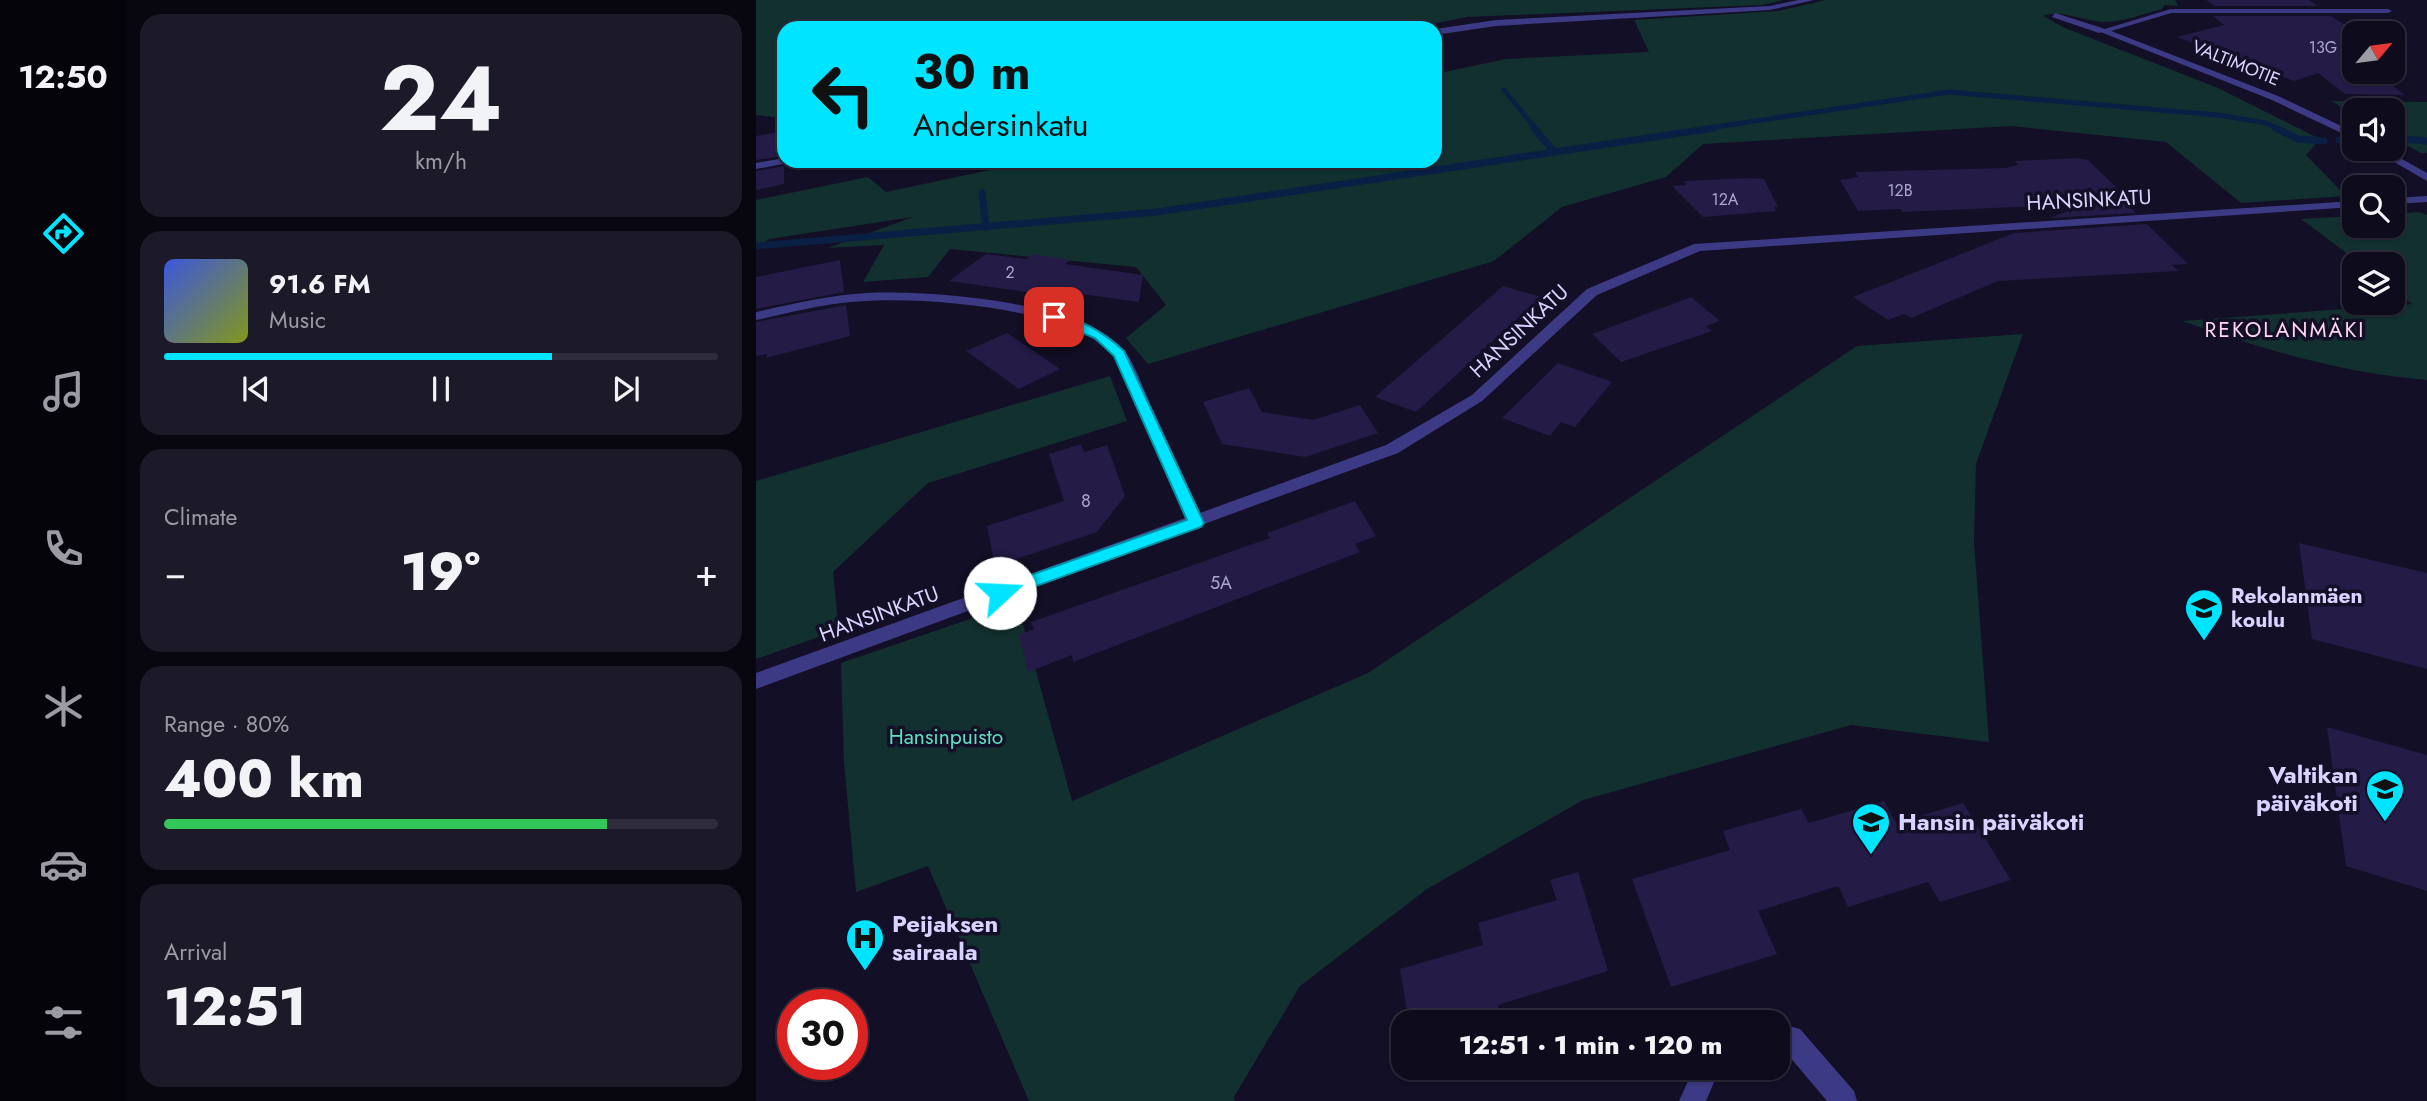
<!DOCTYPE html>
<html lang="en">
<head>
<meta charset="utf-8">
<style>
  body { margin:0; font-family:Jost,sans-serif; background:#1c1929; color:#f1f3f6; height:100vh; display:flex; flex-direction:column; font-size:26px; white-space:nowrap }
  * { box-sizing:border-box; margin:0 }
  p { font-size:23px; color:#9b9ba3 }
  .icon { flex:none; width:38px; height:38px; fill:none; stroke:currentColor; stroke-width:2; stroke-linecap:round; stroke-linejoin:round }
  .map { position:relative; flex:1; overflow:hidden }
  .details { display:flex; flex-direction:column; gap:14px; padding:14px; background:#08060f; width:630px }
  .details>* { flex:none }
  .guide { position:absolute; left:21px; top:21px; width:665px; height:147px; border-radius:21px; box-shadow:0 2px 5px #0004,0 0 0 2px #2e2b3b; background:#00e5ff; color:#111; overflow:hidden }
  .needle { width:46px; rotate:61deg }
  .fabs { position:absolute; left:1586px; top:21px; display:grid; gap:14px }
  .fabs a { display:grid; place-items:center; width:63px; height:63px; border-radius:14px; background:#0e0b1c; box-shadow:0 2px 5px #0004,0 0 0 2px #2e2b3b; font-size:35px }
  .speed { position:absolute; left:21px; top:989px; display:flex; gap:14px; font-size:35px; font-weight:700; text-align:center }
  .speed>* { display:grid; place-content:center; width:91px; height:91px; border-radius:50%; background:#0e0b1c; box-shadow:0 2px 5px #0004,0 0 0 2px #2e2b3b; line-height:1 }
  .speed .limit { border:10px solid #d22; background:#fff; color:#111 }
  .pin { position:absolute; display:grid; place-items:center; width:60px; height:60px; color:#fff; margin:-30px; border-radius:14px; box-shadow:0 4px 10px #0006 }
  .me { position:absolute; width:77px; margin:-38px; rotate:70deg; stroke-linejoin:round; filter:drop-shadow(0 0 5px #0008) }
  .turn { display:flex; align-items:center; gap:24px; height:147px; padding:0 21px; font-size:32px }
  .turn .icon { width:91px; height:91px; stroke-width:2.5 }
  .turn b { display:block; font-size:49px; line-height:60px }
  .big { font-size:52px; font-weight:800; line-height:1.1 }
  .details .tile { flex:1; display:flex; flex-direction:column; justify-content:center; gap:10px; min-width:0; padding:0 24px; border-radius:21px; background:#1c1929 }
  .details .dial { align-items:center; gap:0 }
  .dial b { font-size:91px; line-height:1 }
  .song { display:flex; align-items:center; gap:21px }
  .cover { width:84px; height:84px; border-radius:10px; background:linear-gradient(135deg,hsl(230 70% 55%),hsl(70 70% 35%)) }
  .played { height:7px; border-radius:4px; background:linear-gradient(90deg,#00e5ff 70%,#2e2b3b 70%) }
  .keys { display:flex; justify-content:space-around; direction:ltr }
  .heat { display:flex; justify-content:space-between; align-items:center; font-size:38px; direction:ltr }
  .charge { height:10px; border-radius:5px; background:linear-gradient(90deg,#34c759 80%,#2e2b3b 0) }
  .trip { position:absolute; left:635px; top:1010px; width:399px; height:70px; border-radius:21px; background:#0e0b1c; box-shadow:0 2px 5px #0004,0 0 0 2px #2e2b3b; font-weight:800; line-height:70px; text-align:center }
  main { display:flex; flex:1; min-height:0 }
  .tabs { display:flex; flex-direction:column; width:126px; justify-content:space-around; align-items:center; background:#06040b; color:#9b9ba3 }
  .tabs .icon { width:49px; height:49px }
  .tabs .active { color:#00e5ff }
  .tabs b { font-size:32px; color:#f1f3f6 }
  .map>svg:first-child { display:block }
  .green { fill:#12302f }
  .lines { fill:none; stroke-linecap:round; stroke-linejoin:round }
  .stream-far1 { stroke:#0a1f44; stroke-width:5 }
  .stream { stroke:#0a1f44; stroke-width:7 }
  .building { fill:#241b47 }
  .lane { fill:#3d3a85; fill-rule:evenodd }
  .street { fill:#3d3a85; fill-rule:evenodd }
  .route { fill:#00e5ff; stroke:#0095a6; stroke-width:2 }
  .labels { text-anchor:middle; stroke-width:7; stroke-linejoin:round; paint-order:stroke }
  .far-number-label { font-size:16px; fill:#aca6d1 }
  .far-street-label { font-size:18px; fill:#d9d4ff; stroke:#130f26 }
  .number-label { font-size:18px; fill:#aca6d1 }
  .street-label { font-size:21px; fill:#d9d4ff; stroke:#130f26 }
  .far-quarter-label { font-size:21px; letter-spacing:2px; fill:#ffd6f0; stroke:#130f26 }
  .poi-label { font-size:21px; font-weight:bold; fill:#d9d4ff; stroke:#130f26; text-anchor:start }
  .park-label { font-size:21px; fill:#5fe0c0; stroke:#130f26 }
  .near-poi-label { font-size:24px; font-weight:bold; fill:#d9d4ff; stroke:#130f26; text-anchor:start }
</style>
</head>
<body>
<main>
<nav class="tabs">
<b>12:50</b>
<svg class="icon active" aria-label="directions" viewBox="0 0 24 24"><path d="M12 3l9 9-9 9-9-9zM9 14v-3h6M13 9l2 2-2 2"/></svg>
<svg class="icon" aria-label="music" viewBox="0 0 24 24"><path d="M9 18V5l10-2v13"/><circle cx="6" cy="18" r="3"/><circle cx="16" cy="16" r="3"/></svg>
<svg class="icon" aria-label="phone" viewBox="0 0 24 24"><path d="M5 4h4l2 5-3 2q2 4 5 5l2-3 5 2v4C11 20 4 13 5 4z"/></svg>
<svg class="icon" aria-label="climate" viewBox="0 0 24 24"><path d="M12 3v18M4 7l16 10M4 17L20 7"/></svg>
<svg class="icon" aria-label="car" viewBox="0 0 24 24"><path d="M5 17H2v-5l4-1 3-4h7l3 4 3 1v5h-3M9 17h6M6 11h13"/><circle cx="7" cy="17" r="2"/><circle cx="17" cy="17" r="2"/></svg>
<svg class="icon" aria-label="filters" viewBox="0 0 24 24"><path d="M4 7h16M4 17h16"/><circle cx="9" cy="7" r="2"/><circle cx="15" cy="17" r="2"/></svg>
</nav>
<section class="details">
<div class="tile dial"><b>24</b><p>km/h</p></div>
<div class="tile">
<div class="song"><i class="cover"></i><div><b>91.6 FM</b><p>Music</p></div></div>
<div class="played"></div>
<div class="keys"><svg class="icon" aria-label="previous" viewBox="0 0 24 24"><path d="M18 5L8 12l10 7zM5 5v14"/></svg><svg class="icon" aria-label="pause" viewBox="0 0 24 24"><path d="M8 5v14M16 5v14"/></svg><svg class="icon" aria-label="next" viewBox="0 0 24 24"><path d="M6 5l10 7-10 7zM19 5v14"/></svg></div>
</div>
<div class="tile"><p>Climate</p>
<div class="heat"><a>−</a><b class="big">19°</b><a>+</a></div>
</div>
<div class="tile"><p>Range · 80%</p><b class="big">400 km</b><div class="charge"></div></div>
<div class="tile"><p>Arrival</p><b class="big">12:51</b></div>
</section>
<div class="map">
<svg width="1671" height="1101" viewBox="0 0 1671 1101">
  <rect width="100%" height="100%" fill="#130f26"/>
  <!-- green -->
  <g class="green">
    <polygon points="0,0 1028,0 1006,5 710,17 657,28 28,28 28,118 0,115"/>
    <path d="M 1070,0 L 1419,0 L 1422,6 L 1408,5 L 1406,9 C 1387,14 1367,22 1346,22 C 1326,21 1306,9 1287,16 L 1309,28 L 1462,88 L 1564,139 L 1550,155 L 1590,196 L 1485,203 L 1410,142 L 1255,126 L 947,144 L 910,177 L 806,207 L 738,261 L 392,364 L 370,338 L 410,305 L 380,267 L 194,249 L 172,277 L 107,282 L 128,245 L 72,248 L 157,217 L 13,239 L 0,249 L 0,200 L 112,177 L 130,192 L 276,161 L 679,161 L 679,74 L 750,59 L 893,52 L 878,20 L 1022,11 Z"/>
    <polygon points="1575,101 1671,102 1671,153 1665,153 1636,137 1636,110 1598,110 1598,114"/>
    <path d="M 1663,212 L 1671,215 L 1671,380 C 1580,372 1511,350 1426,321 L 1656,304 L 1636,288 L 1636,264 L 1605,264 L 1545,219 L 1598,216 L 1598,226 L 1636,226 L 1636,214 Z"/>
    <polygon points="1267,334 1220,464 1218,542 1233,742 1095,725 827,800 671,889 544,986 478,1097 479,1101 273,1101 172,866 100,892 88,762 85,663 261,603 316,801 612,673 1101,346"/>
    <polygon points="354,376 371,421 172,483 77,572 83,630 0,659 0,481"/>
  </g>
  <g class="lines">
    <!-- stream-far1 -->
    <g class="stream-far1">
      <polyline points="748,90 780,129"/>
      <polyline points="946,129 1193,92 1462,115 1510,123 1523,129"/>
    </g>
    <!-- stream -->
    <g class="stream">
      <polyline points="778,128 798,152"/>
      <polyline points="1519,128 1542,139 1568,141"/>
      <polyline points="1636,138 1671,141"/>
      <polyline points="1583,140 1594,139"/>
      <polyline points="226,193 230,227"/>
      <polyline points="0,246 401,212 958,128"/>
    </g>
  </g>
  <!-- building -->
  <g class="building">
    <polygon points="1450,0 1553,0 1562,6 1459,6"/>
    <polygon points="1457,16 1575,16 1601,33 1598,33 1598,72 1618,72 1649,95 1589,94 1562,73 1538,81 1421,37 1468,25"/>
    <polygon points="28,131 28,156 0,160 0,136"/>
    <polygon points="1321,158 1332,160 1363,190 1357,190 1380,213 1294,218 1330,204 1146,212 1144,209 1102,211 1084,180 1102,177 1099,172 1249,168 1262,165 1259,161"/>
    <polygon points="28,166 28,184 0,190 0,171"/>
    <polygon points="994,178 1008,179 1022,207 1018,207 1020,211 947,217 916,186 930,185 928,181"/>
    <polygon points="1391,224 1432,264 1416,265 1423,271 1242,281 1155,318 1148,314 1132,320 1097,297 1258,233"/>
    <polygon points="230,254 270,259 276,254 314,260 309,264 387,275 383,302 282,288 277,293 193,281"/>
    <polygon points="84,260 88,292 0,309 0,277"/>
    <polygon points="747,286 785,297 660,412 619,397"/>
    <polygon points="935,297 964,321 950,326 956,331 865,362 836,334"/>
    <polygon points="90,305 94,336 10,358 11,354 0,356 0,322"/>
    <polygon points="251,333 304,369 263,389 210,351"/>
    <polygon points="802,363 856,382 819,427 805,422 794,436 746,418"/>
    <polygon points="493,388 506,412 557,420 604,405 622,433 549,457 466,444 447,402"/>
    <polygon points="325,444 328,452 351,445 369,496 341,532 239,566 231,526 308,501 293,454"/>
    <polygon points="599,501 620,536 599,544 604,552 317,662 316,655 272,672 263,635 278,629 275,622 514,538 511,533"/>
    <polygon points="1543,543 1671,573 1671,669 1556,639"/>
    <polygon points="1571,727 1671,755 1671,891 1590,866"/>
    <polygon points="1128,801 1140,823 1207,803 1255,880 1184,902 1172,882 1092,907 1082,886 1002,911 1021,954 915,987 876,879 974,850 967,831 1045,809 1053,823"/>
    <polygon points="822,872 852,971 742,1005 746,1022 653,1022 644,969 727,945 722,923 801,900 794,880"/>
  </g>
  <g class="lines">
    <!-- lane -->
    <g class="lane">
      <polygon points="1418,9 1632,9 1636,11 1632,13 1415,13"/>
      <polygon points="1299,13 1349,29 1350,31 1343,33 1296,17"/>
    </g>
    <!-- street -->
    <g class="street">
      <polygon points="1042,0 1058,0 1014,10 740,26 679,35 679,29 740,20 1014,6"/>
      <polygon points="1415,9 1422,11 1355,31 1522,96 1598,132 1598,139 1516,100 1342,31"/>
      <polygon points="1616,149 1628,149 1671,173 1671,181"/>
      <polygon points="28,158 28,161 33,161 32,163 0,169 0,163"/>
      <polygon points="1671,196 1671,202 1636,204 1636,198"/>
      <path d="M 1598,201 L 1598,207 L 944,251 L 841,295 L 726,401 L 642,453 L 448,524 L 446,527 L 437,528 L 0,689 L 0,673 L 429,518 L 358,356 C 345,344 334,335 318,329 C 259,305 158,296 95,302 C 63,305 31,313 0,320 L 0,312 C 36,304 73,295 111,293 C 171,290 333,301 370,353 C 380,366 386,386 393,401 C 410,438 427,475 444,513 L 630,445 L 716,395 L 831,289 L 938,244 Z"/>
      <polygon points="1022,1023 1044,1029 1098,1091 1101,1101 1071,1101 1028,1050 1022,1049"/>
      <polygon points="938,1068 964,1068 950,1101 923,1101"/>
    </g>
  </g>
  <!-- route -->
  <path class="route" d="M 294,315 C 317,312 352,336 368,351 L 448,523 L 445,527 L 244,599 L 236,593 L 238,588 L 431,520 L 358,356 L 339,338 L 294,320 Z"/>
  <!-- icons -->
  <defs>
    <symbol id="school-pin" viewBox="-11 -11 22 30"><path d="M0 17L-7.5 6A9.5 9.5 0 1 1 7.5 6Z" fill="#00e5ff" stroke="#130f26"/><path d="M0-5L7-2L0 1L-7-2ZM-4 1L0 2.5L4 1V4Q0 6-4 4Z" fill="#111"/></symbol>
    <symbol id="hospital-pin" viewBox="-11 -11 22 30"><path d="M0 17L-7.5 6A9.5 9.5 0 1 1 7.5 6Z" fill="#00e5ff" stroke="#130f26"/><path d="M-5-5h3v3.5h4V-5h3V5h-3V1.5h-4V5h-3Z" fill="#111"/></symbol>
  </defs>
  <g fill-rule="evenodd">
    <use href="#school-pin" x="1426" y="586" width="44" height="60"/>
    <use href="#school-pin" x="1607" y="767" width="44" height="60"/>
    <use href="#school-pin" x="1093" y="800" width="44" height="60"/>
    <use href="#hospital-pin" x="87" y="916" width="44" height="60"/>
  </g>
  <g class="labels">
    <!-- far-number labels -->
    <g class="far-number-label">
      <text x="1567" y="53">13G</text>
      <text x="1144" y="196">12B</text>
      <text x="969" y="205">12A</text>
      <text x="254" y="278">2</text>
    </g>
    <!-- far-street labels -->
    <g class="far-street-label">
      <text transform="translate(1480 63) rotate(22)" y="6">VALTIMOTIE</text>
    </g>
    <!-- number labels -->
    <g class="number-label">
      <text x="330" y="507">8</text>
      <text x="465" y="589">5A</text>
    </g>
    <!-- street labels -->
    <g class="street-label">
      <text transform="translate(1333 200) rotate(-3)" y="7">HANSINKATU</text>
      <text transform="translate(763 331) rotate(-43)" y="7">HANSINKATU</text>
      <text transform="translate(123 614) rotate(-20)" y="7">HANSINKATU</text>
    </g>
    <!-- far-quarter labels -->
    <g class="far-quarter-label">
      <text x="1529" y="337">REKOLANMÄKI</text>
    </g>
    <!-- poi labels -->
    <g class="poi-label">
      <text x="1475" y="603">Rekolanmäen<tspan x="1475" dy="24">koulu</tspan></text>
    </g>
    <!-- park labels -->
    <g class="park-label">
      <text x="190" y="744">Hansinpuisto</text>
    </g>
    <!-- near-poi labels -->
    <g class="near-poi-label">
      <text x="1602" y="783" text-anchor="end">Valtikan<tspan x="1602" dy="28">päiväkoti</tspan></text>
      <text x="1142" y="830">Hansin päiväkoti</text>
      <text x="136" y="932">Peijaksen<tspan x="136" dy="28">sairaala</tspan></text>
    </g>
  </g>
</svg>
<div class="fabs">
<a><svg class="needle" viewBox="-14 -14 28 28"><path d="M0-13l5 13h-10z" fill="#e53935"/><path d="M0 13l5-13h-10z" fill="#9b9ba3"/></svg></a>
<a><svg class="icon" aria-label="sound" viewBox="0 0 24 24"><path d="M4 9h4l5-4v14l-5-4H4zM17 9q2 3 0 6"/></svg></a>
<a><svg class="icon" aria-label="search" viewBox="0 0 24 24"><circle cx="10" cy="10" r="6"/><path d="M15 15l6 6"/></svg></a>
<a><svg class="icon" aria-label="layers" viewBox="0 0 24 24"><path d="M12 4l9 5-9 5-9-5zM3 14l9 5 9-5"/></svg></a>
</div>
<div class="speed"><div class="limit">30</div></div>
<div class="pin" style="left:298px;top:317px;background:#d93025"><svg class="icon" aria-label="arrive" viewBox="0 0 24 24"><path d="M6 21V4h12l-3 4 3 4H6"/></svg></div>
<svg class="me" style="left:244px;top:593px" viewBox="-20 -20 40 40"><circle r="19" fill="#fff"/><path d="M0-13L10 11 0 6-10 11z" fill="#00e5ff"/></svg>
<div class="trip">12:51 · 1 min · 120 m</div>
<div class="guide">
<div class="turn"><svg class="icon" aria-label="left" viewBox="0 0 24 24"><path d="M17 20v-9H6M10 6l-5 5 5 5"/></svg><div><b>30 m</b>Andersinkatu</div></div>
</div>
</div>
</main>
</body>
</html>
